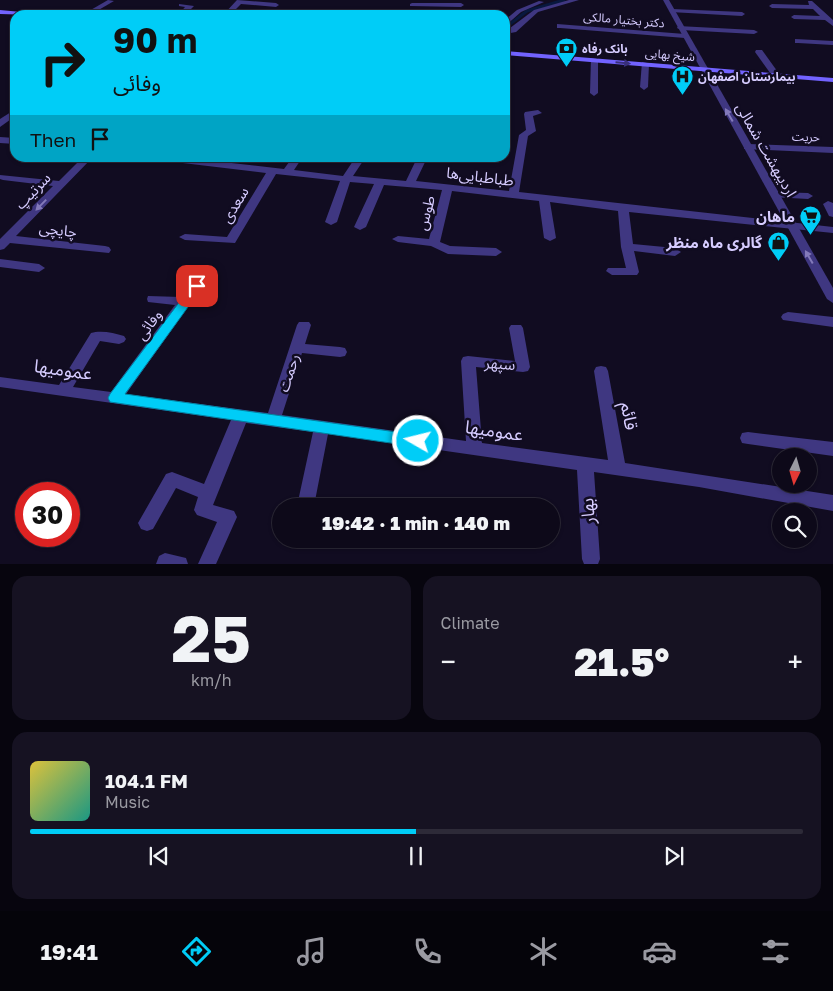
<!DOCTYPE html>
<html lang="en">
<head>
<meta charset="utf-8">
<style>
  body { margin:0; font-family:"Golos Text","Noto Sans Arabic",sans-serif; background:#161222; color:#f1f3f6; height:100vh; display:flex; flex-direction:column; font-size:19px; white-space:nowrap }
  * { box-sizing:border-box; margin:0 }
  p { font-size:16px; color:#9a9aa2 }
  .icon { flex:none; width:28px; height:28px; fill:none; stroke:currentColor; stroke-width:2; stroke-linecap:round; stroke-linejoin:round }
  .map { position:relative; height:564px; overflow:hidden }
  .side { display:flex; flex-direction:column; gap:12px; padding:12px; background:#07050e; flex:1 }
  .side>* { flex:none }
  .hud { position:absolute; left:10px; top:10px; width:500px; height:152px; border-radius:15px; box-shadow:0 1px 4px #0004,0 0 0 1px #2d2a38; background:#00cdf7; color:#111; overflow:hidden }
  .needle { width:32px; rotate:185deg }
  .buttons { position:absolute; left:772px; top:448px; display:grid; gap:10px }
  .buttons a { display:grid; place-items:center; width:45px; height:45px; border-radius:50%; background:#0d0919; box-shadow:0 1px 4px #0004,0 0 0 1px #2d2a38; font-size:25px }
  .speed { position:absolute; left:15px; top:482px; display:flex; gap:10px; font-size:25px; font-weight:700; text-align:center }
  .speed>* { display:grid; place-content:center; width:65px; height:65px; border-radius:50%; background:#0d0919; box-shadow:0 1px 4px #0004,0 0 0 1px #2d2a38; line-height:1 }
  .speed .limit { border:8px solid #d22; background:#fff; color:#111 }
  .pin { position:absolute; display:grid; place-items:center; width:42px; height:42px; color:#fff; margin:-21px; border-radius:10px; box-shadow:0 2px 8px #0006 }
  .me { position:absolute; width:55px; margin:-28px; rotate:278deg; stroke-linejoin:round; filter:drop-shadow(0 0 4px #0008) }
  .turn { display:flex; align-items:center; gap:18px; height:105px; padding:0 20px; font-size:22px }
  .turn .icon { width:65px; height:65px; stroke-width:2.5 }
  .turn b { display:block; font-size:35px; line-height:42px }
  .then { display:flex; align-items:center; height:48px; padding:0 20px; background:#0003; gap:10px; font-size:19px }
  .big { font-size:38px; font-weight:800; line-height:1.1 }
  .side .card { flex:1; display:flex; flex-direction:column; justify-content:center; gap:8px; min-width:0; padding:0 18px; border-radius:15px; background:#161222 }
  .side .dial { align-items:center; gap:0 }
  .dial b { font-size:65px; line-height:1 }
  .song { display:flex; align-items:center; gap:15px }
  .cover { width:60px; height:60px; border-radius:8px; background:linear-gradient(135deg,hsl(50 70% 55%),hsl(170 70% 35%)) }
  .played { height:5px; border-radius:2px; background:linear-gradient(90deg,#00cdf7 50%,#2d2a38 50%) }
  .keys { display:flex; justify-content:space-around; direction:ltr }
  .heat { display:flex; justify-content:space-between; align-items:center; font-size:28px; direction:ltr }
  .side .tiles { flex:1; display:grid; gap:12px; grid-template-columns:1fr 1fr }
  .card:last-child { grid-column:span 2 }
  .trip { position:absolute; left:272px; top:498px; width:288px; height:50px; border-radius:25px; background:#0d0919; box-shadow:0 1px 4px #0004,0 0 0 1px #2d2a38; font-weight:800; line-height:50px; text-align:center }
  .tabs { display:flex; height:80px; justify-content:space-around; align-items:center; background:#05040a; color:#9a9aa2 }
  .tabs .icon { width:35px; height:35px }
  .tabs .on { color:#00cdf7 }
  .tabs b { font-size:22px; color:#f1f3f6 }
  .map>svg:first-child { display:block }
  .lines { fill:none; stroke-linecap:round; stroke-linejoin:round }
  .stream { stroke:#08183e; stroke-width:3 }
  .minor { fill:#3f3781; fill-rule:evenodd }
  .tertiary { fill:#3f3781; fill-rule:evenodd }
  .secondary { fill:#7263ff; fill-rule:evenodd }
  .oneway { fill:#382f7a }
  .oneway2 { fill:#837aba }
  .route { fill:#00cdf7; stroke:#0085a1 }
  .labels { text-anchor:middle; stroke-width:5; stroke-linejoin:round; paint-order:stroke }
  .far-street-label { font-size:12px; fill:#d6ccff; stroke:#110c21 }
  .far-poi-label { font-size:12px; font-weight:bold; fill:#d6ccff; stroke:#110c21; text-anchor:start }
  .street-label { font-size:15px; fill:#d6ccff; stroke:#110c21 }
  .poi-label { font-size:15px; font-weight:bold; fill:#d6ccff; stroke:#110c21; text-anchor:end }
  .near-street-label { font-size:18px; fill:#d6ccff; stroke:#110c21 }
</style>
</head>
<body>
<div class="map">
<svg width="833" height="564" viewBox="0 0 833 564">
  <rect width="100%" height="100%" fill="#110c21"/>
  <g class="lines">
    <!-- stream -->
    <polyline class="stream" points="505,28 527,11 564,0"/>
    <!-- minor -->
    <g class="minor">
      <polygon points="108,0 114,1 90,15 82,15"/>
      <polygon points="237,0 276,3 279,5 276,7 241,4 230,15 223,15"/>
      <polygon points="569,0 579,0 538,12 516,32 505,34 505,30 510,28 534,10"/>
      <polygon points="539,1 544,2 521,12 505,26 505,20 517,10"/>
      <polygon points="808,1 812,1 833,20 833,26 825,20 794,19 791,17 794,15 820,16 813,9 772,8 769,6 772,4 809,5"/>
      <polygon points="412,3 461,3 464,5 461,7 410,6 410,4"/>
      <polygon points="179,4 194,6 185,15 178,15 185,7 179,6"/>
      <polygon points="672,9 742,12 745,14 742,16 670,12 670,10"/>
      <polygon points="280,12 283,15 276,15"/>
      <polygon points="395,12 398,15 391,15"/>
      <polygon points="557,24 685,34 689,36 685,38 560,28 557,28"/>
      <polygon points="678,26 754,30 758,32 754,34 681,30 677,28"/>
      <polygon points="795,39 833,41 833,45 798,43 795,43"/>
      <polygon points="756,50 762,50 780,75 779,77 773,77 755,52"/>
      <polygon points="591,58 598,60 598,93 594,96 590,93"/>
      <polygon points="642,62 649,64 648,87 644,90 640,87"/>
      <polygon points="538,110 542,113 533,116 536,131 528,136 519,192 833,227 833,233 629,212 633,244 675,248 681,252 675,256 634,251 639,272 637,275 612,275 606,271 608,268 626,268 621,247 618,211 550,202 556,238 550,241 544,238 539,201 452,191 440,242 450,246 496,248 502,252 496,256 448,254 431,246 398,242 392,239 398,236 429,239 442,190 384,185 366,227 360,230 354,227 374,184 350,182 337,222 331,225 325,222 340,181 276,174 235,243 185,240 179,237 185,234 227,237 266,173 166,161 161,158 187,158 284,169 292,158 302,158 294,170 343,176 355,158 365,158 353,176 406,181 417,158 427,158 416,181 509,191 519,135 526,130 524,114 525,112"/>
      <polygon points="11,112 14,113 14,117 0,127 0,119"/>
      <polygon points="0,137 15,138 15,144 0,143"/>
      <polygon points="747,144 833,147 833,153 744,149 744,145"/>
      <polygon points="82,158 92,158 16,236 105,246 109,247 111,250 109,253 10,243 4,249 0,250 0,239 53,186 3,180 0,179 0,175 59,181"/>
      <polygon points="776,192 808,193 813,196 808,199 772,197 771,195 772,193"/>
      <polygon points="828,201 833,203 833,217 829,216 823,204"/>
      <polygon points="0,259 39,264 45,268 39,272 0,267"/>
      <path d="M 208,266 L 214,270 L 126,394 L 268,413 L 297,325 L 299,322 L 309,322 L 311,325 L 305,344 L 340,347 L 345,348 L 347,352 L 345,356 L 340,357 L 302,353 L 282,415 L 466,441 L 461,361 L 463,357 L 468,356 L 515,361 L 509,328 L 511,325 L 521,325 L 523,328 L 530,367 L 528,371 L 523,372 L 476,367 L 482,443 L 608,460 L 594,371 L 596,367 L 601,366 L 606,367 L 608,371 L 625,463 L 833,495 L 833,511 L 699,487 L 594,472 L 600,559 L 598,564 L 584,564 L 582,559 L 577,470 L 328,434 L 314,506 L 297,506 L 313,432 L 246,423 L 213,505 L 234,511 L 237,517 L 216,564 L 198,564 L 217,522 L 197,515 L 194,510 L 198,497 L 176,488 L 153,529 L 147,531 L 141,529 L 138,523 L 166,474 L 172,472 L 204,484 L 231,420 L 0,387 L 0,377 L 59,385 L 91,333 C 101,330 114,333 124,336 L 126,339 L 124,342 L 119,344 L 100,341 L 73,387 L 111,392 L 175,305 L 148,302 L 147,299 L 148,296 L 181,297 L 204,267 Z"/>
      <polygon points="788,312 833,317 833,327 783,320 781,317 783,314"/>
      <polygon points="748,432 833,442 833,456 748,444 742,443 740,438 742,433"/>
      <polygon points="165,553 186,558 188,564 156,564 159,556"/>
    </g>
    <!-- tertiary -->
    <polygon class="tertiary" points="663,0 669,0 833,288 833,303 827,299"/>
    <!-- secondary -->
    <g class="secondary">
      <polygon points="0,10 32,13 35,15 0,14"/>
      <polygon points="505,51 833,78 833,82 505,55"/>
    </g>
  </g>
  <!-- one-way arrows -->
  <defs><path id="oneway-solid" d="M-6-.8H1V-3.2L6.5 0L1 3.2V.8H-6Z" transform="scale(1.25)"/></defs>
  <use class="oneway" href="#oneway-solid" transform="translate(623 63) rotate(5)"/>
  <g class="oneway2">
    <use href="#oneway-solid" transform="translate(729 115) rotate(-120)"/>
    <use href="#oneway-solid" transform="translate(41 205) rotate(134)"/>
    <use href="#oneway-solid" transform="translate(809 257) rotate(-120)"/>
  </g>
  <!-- route -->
  <polygon class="route" points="197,283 201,284 203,286 201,289 125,394 418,435 423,437 425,441 423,445 418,447 110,402 108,398 110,394 193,284"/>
  <!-- icons -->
  <defs>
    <symbol id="bank-pin" viewBox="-11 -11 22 30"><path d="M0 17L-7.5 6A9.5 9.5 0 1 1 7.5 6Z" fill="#00cdf7" stroke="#110c21"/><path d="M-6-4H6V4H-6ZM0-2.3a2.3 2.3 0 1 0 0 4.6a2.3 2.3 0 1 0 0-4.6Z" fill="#111"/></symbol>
    <symbol id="hospital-pin" viewBox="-11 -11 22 30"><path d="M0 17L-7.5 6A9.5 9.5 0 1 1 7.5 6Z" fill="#00cdf7" stroke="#110c21"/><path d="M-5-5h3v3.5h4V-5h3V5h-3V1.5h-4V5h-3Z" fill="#111"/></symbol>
    <symbol id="supermarket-pin" viewBox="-11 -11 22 30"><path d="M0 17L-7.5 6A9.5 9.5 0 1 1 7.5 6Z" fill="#00cdf7" stroke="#110c21"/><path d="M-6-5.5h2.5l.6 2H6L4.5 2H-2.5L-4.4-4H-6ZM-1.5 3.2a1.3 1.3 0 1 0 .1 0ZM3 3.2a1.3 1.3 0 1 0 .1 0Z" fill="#111"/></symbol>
    <symbol id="shop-pin" viewBox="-11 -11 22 30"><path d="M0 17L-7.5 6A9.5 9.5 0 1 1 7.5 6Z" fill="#00cdf7" stroke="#110c21"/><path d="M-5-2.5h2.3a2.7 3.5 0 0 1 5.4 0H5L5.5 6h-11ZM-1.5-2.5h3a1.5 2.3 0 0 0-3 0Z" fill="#111"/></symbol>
  </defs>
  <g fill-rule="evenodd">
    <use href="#bank-pin" x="554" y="36" width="25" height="34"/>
    <use href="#hospital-pin" x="670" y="64" width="25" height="34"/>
    <use href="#supermarket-pin" x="798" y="204" width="25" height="34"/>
    <use href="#shop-pin" x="766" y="230" width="25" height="34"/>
  </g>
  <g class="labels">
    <!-- far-street labels -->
    <g class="far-street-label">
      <text transform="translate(624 20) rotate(5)" y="4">دکتر بختیار مالکی</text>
      <text transform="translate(670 55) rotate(5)" y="4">شیخ بهایی</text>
      <text transform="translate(806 137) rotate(2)" y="4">حریت</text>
    </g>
    <!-- far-poi labels -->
    <g class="far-poi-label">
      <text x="582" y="53">بانک رفاه</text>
      <text x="698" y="81">بیمارستان اصفهان</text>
    </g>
    <!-- street labels -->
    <g class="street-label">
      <text transform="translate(766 150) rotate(60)" y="5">اردیبهشت شمالی</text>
      <text transform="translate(480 177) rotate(7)" y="5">طباطبایی‌ها</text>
      <text transform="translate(33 191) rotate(-46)" y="5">سرتیپ</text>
      <text transform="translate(235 205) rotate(-59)" y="5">سعدی</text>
      <text transform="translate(426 213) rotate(-76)" y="5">طوس</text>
      <text transform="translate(58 230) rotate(7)" y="5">چایچی</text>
      <text transform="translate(149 325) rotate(-54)" y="5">وفائی</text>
      <text transform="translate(500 364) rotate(4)" y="5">سپهر</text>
      <text transform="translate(289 373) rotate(-72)" y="5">رحمت</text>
    </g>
    <!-- poi labels -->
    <g class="poi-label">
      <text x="795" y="222">ماهان</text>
      <text x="762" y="248">گالری ماه منظر</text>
    </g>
    <!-- near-street labels -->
    <g class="near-street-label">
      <text transform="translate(63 370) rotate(8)" y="6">عمومیها</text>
      <text transform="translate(629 416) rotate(80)" y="6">قائم</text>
      <text transform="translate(494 431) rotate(8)" y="6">عمومیها</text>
      <text transform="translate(588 511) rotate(-94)" y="6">بهار</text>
    </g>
  </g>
</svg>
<div class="buttons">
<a><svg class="needle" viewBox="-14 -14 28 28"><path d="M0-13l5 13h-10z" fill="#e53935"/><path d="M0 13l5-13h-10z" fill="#9a9aa2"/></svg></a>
<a><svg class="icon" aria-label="search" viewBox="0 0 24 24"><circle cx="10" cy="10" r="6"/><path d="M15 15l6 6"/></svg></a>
</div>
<div class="speed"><div class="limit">30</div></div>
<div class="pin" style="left:197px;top:286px;background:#d93025"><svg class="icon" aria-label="arrive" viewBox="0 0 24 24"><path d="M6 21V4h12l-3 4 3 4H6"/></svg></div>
<svg class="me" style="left:418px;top:441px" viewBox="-20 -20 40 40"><circle r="17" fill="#00cdf7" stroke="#fff" stroke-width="3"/><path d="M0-11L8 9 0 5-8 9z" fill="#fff"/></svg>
<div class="trip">19:42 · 1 min · 140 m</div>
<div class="hud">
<div class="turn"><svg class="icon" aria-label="right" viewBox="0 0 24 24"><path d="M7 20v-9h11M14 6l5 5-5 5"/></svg><div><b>90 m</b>وفائی</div></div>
<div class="then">Then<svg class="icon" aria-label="arrive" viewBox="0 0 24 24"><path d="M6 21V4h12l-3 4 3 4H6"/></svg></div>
</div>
</div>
<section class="side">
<div class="tiles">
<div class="card dial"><b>25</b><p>km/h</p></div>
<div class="card"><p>Climate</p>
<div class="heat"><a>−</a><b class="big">21.5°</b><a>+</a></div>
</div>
<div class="card">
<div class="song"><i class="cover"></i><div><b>104.1 FM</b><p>Music</p></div></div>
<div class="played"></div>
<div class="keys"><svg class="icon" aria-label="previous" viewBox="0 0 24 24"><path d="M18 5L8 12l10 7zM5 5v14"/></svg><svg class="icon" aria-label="pause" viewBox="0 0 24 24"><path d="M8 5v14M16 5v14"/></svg><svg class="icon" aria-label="next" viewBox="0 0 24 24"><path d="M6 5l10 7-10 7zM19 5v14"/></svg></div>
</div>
</div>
</section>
<nav class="tabs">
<b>19:41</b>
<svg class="icon on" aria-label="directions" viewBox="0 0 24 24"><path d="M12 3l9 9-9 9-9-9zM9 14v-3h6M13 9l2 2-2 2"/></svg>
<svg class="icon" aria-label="music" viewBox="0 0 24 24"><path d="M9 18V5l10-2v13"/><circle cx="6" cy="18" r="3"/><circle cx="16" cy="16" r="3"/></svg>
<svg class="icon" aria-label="phone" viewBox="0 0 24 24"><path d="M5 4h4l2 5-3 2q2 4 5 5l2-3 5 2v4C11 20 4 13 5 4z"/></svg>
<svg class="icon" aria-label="climate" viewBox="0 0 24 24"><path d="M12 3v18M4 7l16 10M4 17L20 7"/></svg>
<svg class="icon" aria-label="car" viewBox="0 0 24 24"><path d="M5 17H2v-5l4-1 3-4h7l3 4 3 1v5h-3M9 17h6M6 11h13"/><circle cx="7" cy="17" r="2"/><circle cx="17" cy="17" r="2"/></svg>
<svg class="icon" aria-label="filters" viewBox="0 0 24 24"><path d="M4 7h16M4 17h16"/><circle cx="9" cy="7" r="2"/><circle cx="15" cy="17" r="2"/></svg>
</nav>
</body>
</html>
